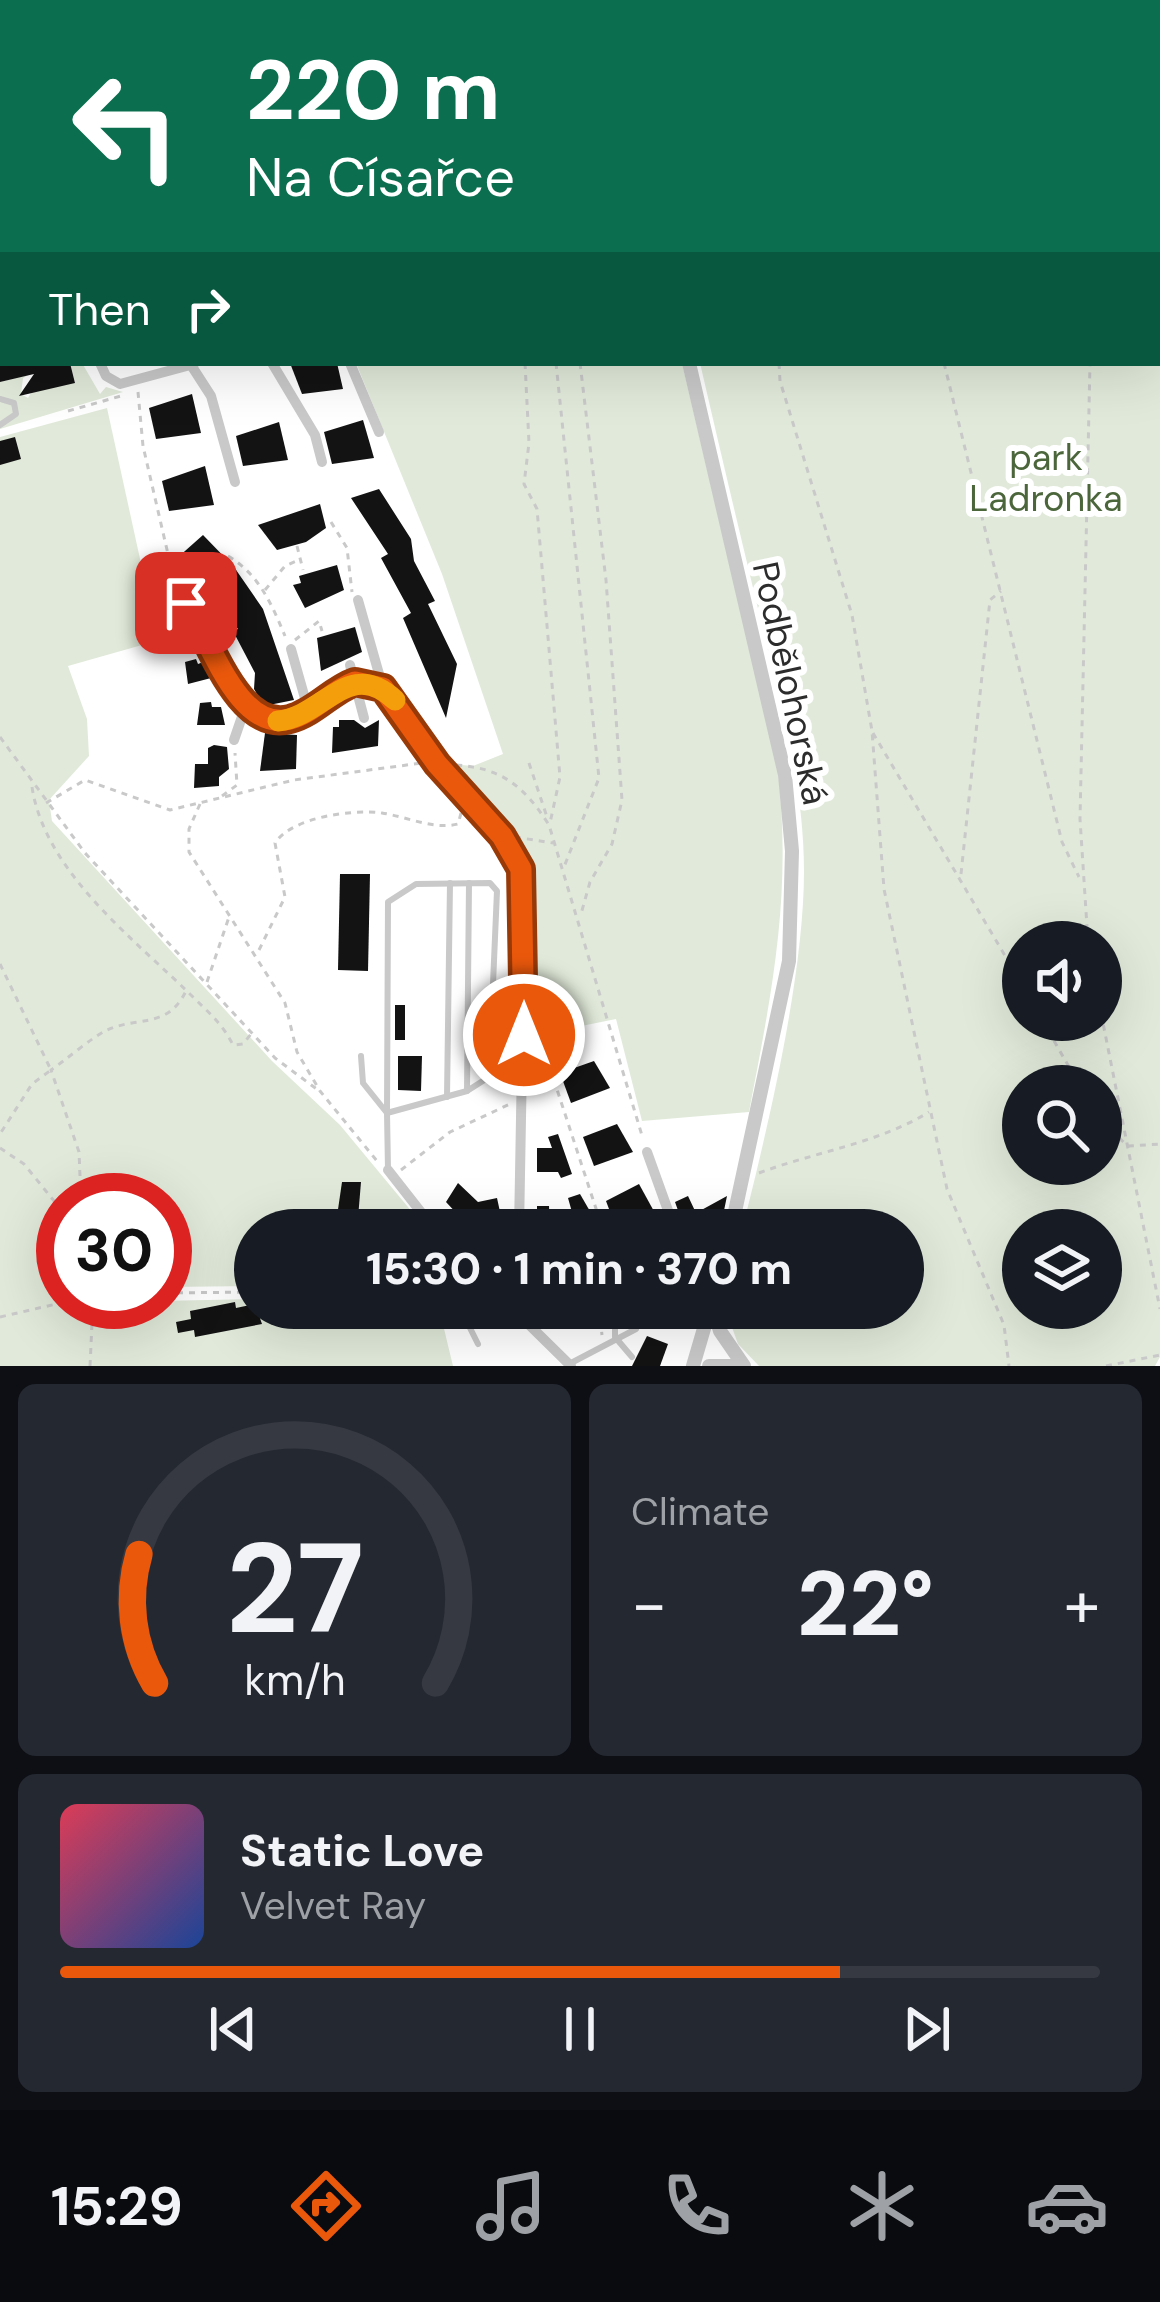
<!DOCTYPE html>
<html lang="en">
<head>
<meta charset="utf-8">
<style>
  body { margin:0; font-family:"DM Sans",sans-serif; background:#242831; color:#f1f3f6; height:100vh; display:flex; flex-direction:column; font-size:45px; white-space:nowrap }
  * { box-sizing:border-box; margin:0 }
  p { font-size:39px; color:#9ea1a6 }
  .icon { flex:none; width:66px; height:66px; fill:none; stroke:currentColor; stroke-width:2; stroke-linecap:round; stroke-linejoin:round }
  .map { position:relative; height:1366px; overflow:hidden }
  .drawer { display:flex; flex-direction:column; gap:18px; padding:18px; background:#0d0f14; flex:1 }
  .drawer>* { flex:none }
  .guide { position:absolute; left:0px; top:0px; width:1161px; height:366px; box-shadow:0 12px 48px #0002; background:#0b6e4f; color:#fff; overflow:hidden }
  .fabs { position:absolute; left:1002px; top:921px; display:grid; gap:24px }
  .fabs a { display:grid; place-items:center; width:120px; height:120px; border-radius:50%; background:#171b24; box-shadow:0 12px 48px #0002; font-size:60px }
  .speed { position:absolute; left:36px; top:1173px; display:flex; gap:24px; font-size:60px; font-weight:700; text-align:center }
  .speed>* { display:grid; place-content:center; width:156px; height:156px; border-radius:50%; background:#171b24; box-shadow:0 12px 48px #0002; line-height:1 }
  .speed .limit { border:18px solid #d22; background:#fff; color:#111 }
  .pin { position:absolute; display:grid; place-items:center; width:102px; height:102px; color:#fff; margin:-51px; border-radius:24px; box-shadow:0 6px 18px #0006 }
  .me { position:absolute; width:132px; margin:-66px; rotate:0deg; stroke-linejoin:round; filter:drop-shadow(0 0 9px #0008) }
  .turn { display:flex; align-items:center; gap:42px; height:252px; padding:0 48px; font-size:54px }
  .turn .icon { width:156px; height:156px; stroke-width:2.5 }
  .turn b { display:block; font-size:84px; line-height:102px }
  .then { display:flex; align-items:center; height:114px; padding:0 48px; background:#0003; gap:24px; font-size:45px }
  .big { font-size:90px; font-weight:800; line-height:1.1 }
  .drawer .tile { flex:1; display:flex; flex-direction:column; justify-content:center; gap:18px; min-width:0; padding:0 42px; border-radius:18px; background:#242831 }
  .drawer .dial { align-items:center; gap:0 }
  .dial svg { height:312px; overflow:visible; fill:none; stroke:#363941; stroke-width:7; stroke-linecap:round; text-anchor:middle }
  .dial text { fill:#f1f3f6; stroke:none }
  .song { display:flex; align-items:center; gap:36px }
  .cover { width:144px; height:144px; border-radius:18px; background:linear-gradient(135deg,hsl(350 70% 55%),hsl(220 70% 35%)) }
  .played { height:12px; border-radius:6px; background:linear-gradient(90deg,#ea580c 75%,#363941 75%) }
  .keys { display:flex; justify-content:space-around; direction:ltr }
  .heat { display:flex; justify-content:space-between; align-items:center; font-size:66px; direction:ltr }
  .drawer .tiles { flex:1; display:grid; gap:18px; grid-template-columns:1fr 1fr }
  .tile:last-child { grid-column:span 2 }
  .trip { position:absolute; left:234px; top:1209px; width:690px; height:120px; border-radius:60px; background:#171b24; box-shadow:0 12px 48px #0002; font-weight:800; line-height:120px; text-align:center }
  .tabs { display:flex; height:192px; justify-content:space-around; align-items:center; background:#090b0e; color:#9ea1a6 }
  .tabs .icon { width:84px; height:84px }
  .tabs .active { color:#ea580c }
  .tabs b { font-size:54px; color:#f1f3f6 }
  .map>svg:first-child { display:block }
  .green { fill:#e1eada; fill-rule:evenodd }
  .building { fill:#131313 }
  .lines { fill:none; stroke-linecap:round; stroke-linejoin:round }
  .path { stroke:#c9c9c9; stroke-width:3; stroke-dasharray:6 6; stroke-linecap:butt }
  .service { stroke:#c9c9c9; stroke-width:6 }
  .minor { stroke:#c9c9c9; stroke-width:10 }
  .tertiary { stroke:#c9c9c9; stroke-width:14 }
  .route-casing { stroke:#983908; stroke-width:30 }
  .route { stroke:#ea580c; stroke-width:21 }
  .slow { stroke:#f59e0b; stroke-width:21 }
  .labels { text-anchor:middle; stroke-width:12; stroke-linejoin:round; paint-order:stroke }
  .park-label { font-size:36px; fill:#4c663b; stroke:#fff }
  .street-label { font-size:36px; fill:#2c2c2c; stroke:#fff }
</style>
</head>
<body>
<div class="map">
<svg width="1160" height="1366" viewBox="0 0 1160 1366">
  <rect width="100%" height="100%" fill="#fff"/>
  <!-- green -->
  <g class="green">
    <rect x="411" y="0" width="228" height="3"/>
    <rect x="659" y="0" width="290" height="3"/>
    <path d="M 1006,0 L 1160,0 L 1160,1357 L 1155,1366 L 759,1366 L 738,1344 L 725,1308 L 903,1308 L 903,1230 L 742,1230 C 768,1127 804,976 804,871 C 804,792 784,715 765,638 C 743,546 721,455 700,363 L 1158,363 L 1158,3 ZM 1023,942 L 1101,942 L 1101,1020 L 1023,1020 ZM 1023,1086 L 1101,1086 L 1101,1164 L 1023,1164 ZM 1023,1230 L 1101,1230 L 1101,1308 L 1023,1308 Z"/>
    <polygon points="70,363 82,363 100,394 106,387 123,392 0,429 0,382 30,374 23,378 21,394 28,398 32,391 75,382"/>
    <path d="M 356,363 L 682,363 L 778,771 C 792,896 772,991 749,1112 L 642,1121 L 616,1019 L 532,1036 L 533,885 C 521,834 485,803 450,764 L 473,766 L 503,754 L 442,574 Z"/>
    <polygon points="107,408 151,609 135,614 142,645 68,666 87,719 89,756 49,800 52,821 272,1061 340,1125 427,1230 255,1230 255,1286 165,1287 165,1200 63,1200 63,1302 98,1302 99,1307 111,1308 112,1302 255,1299 255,1308 439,1308 453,1366 0,1366 0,437"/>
  </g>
  <!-- building -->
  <g class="building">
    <polygon points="0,363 70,363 75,383 19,396 34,374 0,382"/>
    <polygon points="290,363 337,363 343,389 302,394"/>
    <polygon points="192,394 201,433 156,439 149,408"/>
    <polygon points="363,420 374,458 332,464 324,432"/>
    <polygon points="279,422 288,460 243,466 236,436"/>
    <polygon points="15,437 21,459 0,465 0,441"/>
    <polygon points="205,466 214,505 169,511 162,481"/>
    <polygon points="379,489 411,539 414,561 435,601 428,604 457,664 446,718 403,618 411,613 381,558 388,554 351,498"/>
    <polygon points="320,504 326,528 306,542 277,550 258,525"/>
    <polygon points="203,535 234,567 263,609 294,700 264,706 254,689 255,673 233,631 238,629 209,593 215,589 176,559"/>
    <polygon points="337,565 344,590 305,608 293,585 301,583 299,576"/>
    <circle cx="180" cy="630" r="12"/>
    <polygon points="355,627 362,652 321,671 317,638"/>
    <polygon points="196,659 198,664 206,661 215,677 188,684 185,662"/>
    <polygon points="211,702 212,707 221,707 225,725 197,725 200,703"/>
    <polygon points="339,720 354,720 365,728 379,720 378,746 332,753 333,727 339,727"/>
    <polygon points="265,733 297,735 296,769 260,771"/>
    <polygon points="214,745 227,747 229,769 219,777 219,786 194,788 195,764 208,764 208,748"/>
    <polygon points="340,874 370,874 368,971 338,970"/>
    <rect x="395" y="1005" width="10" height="35"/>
    <polygon points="398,1056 422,1056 421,1091 398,1090"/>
    <polygon points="594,1061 610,1088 571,1103 560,1073"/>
    <polygon points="617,1124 633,1152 594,1166 583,1137"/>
    <polygon points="558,1134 572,1174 561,1178 558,1172 537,1172 537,1148 552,1148 548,1137"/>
    <polygon points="342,1182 361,1182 357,1230 335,1230"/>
    <polygon points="458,1183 478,1202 497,1198 502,1221 472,1226 460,1217 446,1202"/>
    <polygon points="639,1184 656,1215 617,1230 606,1201"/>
    <polygon points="580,1194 591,1213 595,1230 577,1230 568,1198"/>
    <polygon points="688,1196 696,1213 727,1196 720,1230 685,1230 675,1202"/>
    <polygon points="537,1206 549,1206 550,1230 537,1230"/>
    <polygon points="235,1302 236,1308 255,1304 262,1324 195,1337 194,1330 178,1333 176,1322 191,1319 190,1311"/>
    <polygon points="547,1308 577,1308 573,1313 577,1317 569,1326"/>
    <polygon points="647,1336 668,1344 660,1366 632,1366"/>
  </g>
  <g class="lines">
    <!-- path -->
    <g class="path">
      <polyline points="531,0 531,3"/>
      <polyline points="666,0 688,3"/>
      <polyline points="791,0 791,3"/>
      <polyline points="980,0 981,3"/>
      <polyline points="1029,0 1030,3"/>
      <polyline points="1040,0 1041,3"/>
      <polyline points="0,127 3,127"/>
      <polyline points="1158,169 1160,164"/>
      <polyline points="0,238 3,237"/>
      <polyline points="1158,280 1160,285"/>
      <polyline points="525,363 529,443 524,484 537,509 560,777 550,823"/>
      <polyline points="556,363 599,778 564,867"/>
      <polyline points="580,363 606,580 622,800 612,844 590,882 581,914"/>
      <polyline points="779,363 780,381 852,615 872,731 884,889 947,1189 1004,1325 1009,1366"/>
      <polyline points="944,363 1062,842 1079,877"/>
      <polyline points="138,392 143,446 177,593"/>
      <polyline points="68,411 121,396"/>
      <polyline points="331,522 347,548 352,592"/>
      <polyline points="297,546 303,570"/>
      <path d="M 228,556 C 259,574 272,605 285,636"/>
      <polyline points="265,590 285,566 301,559"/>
      <polyline points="295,640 319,621 322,631"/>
      <polyline points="873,733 1023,986"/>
      <polyline points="0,737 85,853 275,1058 318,1090"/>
      <polyline points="529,763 547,817"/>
      <path d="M 456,765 C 502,768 524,786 549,825 L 643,1139"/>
      <path d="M 32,787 C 45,872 133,938 192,996 C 209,1013 222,1023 233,1045 L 243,1044 L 251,1034"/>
      <polyline points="222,796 237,785 235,753"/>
      <polyline points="46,803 85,780 170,810 294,780 422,763"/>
      <polyline points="200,804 189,829 189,852 285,1003 297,1052 320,1091 377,1161"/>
      <polyline points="515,837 553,843"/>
      <polyline points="961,874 990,600 1001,591"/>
      <polyline points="1088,942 1080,819 1090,363"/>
      <path d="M 259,950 L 285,897 L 275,843 C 292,817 353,809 382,813 C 408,817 433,830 458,824 L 463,806"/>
      <polyline points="0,964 51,1070 32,1084 0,1134"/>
      <polyline points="207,982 229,917"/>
      <polyline points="1101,1013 1160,1309"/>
      <polyline points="1042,1020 1080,1086"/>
      <polyline points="558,1040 564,1050 549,1065 603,1230"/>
      <polyline points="532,1076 550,1081"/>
      <polyline points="1101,1122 1128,1146 1160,1144"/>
      <polyline points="0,1148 24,1164 63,1212"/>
      <polyline points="401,1170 450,1132 510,1104"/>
      <path d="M 759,1173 C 815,1152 879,1143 929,1112"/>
      <path d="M 81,1200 L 79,1152 L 51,1070 C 63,1062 94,1036 105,1031 C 138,1015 167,1030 186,991"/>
      <polyline points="165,1293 255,1292"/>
      <polyline points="599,1308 602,1335"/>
      <polyline points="0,1317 65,1302"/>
      <polyline points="641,1323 691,1320"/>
      <polyline points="90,1366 93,1302"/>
      <polyline points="1106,1366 1160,1355"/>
    </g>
    <!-- service -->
    <g class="service">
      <polyline points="140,0 141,3"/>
      <polyline points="178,0 178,3"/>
      <polyline points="251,0 252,3"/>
      <polyline points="317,0 318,3"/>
      <polyline points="350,0 350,3"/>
      <polyline points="932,0 933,3"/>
      <polyline points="1158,82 1160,83"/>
      <polyline points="0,399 14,403 16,414 0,425"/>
      <polyline points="361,1056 363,1083 387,1113 467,1091 489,1077 497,891 490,883 416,884 388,902 387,1113 388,1170"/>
      <polyline points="467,1091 469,883"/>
      <polyline points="447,1097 450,883"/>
      <polyline points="391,1224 395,1230"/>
      <polyline points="460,1308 478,1344"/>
      <polyline points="615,1310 615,1337 632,1357"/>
      <polyline points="571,1363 636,1329"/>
    </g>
    <!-- minor -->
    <g class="minor">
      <polyline points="34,0 35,3"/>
      <polyline points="0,296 3,296"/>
      <polyline points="100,363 106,376 120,384 194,364"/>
      <polyline points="272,363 315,435 322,462"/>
      <polyline points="350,363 379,432"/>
      <polyline points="191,365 211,396 235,482"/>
      <polyline points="358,600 383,688"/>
      <path d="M 186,603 L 245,708 C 292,737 312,697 355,682 L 383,688 L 437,764 L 514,851 L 525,895 L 519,1230"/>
      <polyline points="291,649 308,709"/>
      <polyline points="350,665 364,718"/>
      <polyline points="234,740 245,708"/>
      <polyline points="647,1152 675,1230"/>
      <polyline points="388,1170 435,1230"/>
      <polyline points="512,1308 571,1366"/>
    </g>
    <!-- tertiary -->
    <g class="tertiary">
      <polyline points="647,0 647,3"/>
      <polyline points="689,363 785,775 792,851 789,961 731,1230"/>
      <polyline points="713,1308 720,1331 744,1366"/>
      <polyline points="693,1366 710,1308"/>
      <polyline points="709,1366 732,1366"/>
    </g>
  </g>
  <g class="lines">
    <defs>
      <path id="route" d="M 186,603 C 210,639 238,733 290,719 C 314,713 332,690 355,682 L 383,688 L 437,764 L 502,836 L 521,869 L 524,1035"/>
    </defs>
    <!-- route casing -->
    <use href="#route" class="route-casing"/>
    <!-- route -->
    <use href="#route" class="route"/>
    <!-- slow -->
    <path class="slow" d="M 278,721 C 324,717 349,656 395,700"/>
  </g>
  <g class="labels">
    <!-- park labels -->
    <g class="park-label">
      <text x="1046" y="470">park<tspan x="1046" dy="41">Ladronka</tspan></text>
    </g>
    <!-- street labels -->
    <g class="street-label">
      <text transform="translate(791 683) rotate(78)" y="13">Podbělohorská</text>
    </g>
  </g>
</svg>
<div class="fabs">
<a><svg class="icon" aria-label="sound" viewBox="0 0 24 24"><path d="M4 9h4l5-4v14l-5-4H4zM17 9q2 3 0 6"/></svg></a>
<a><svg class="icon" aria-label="search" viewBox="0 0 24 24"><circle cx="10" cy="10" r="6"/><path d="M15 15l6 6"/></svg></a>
<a><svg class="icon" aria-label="layers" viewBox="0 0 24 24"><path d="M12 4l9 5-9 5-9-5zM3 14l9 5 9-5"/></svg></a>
</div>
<div class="speed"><div class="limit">30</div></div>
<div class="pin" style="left:186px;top:603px;background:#d93025"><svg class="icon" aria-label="arrive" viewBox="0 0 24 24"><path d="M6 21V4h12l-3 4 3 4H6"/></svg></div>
<svg class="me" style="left:524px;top:1035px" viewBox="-20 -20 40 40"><circle r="17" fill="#ea580c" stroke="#fff" stroke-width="3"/><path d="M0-11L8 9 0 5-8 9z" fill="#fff"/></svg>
<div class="trip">15:30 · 1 min · 370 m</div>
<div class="guide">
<div class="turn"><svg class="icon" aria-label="left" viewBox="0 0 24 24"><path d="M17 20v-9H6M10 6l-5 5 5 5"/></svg><div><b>220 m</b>Na Císařce</div></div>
<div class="then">Then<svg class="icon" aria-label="right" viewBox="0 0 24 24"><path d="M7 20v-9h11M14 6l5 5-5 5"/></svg></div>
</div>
</div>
<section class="drawer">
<div class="tiles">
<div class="tile dial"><svg viewBox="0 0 100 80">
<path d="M14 69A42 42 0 1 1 86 69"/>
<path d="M14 69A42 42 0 0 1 10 36" stroke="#ea580c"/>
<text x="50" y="56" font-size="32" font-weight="700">27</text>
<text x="50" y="72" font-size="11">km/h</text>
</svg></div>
<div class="tile"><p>Climate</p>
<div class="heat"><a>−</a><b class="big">22°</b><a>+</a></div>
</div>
<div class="tile">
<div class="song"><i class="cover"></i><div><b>Static Love</b><p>Velvet Ray</p></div></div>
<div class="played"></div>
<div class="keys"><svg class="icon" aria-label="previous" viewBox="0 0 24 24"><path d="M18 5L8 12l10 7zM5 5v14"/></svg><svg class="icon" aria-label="pause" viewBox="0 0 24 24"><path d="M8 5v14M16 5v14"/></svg><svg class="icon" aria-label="next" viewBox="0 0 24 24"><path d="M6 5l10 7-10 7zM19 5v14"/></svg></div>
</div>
</div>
</section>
<nav class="tabs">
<b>15:29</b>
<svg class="icon active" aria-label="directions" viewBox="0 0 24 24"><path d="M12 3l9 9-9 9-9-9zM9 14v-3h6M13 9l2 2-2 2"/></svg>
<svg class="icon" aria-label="music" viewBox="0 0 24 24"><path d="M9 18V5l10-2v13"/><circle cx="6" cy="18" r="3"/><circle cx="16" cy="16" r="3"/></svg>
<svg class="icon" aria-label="phone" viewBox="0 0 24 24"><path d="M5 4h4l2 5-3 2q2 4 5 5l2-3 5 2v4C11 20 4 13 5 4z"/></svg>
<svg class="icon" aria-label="climate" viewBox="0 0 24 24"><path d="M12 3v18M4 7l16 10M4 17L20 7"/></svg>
<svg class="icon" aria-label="car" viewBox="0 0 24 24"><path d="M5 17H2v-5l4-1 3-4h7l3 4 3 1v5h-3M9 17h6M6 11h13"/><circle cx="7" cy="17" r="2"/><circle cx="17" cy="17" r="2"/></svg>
</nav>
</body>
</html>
